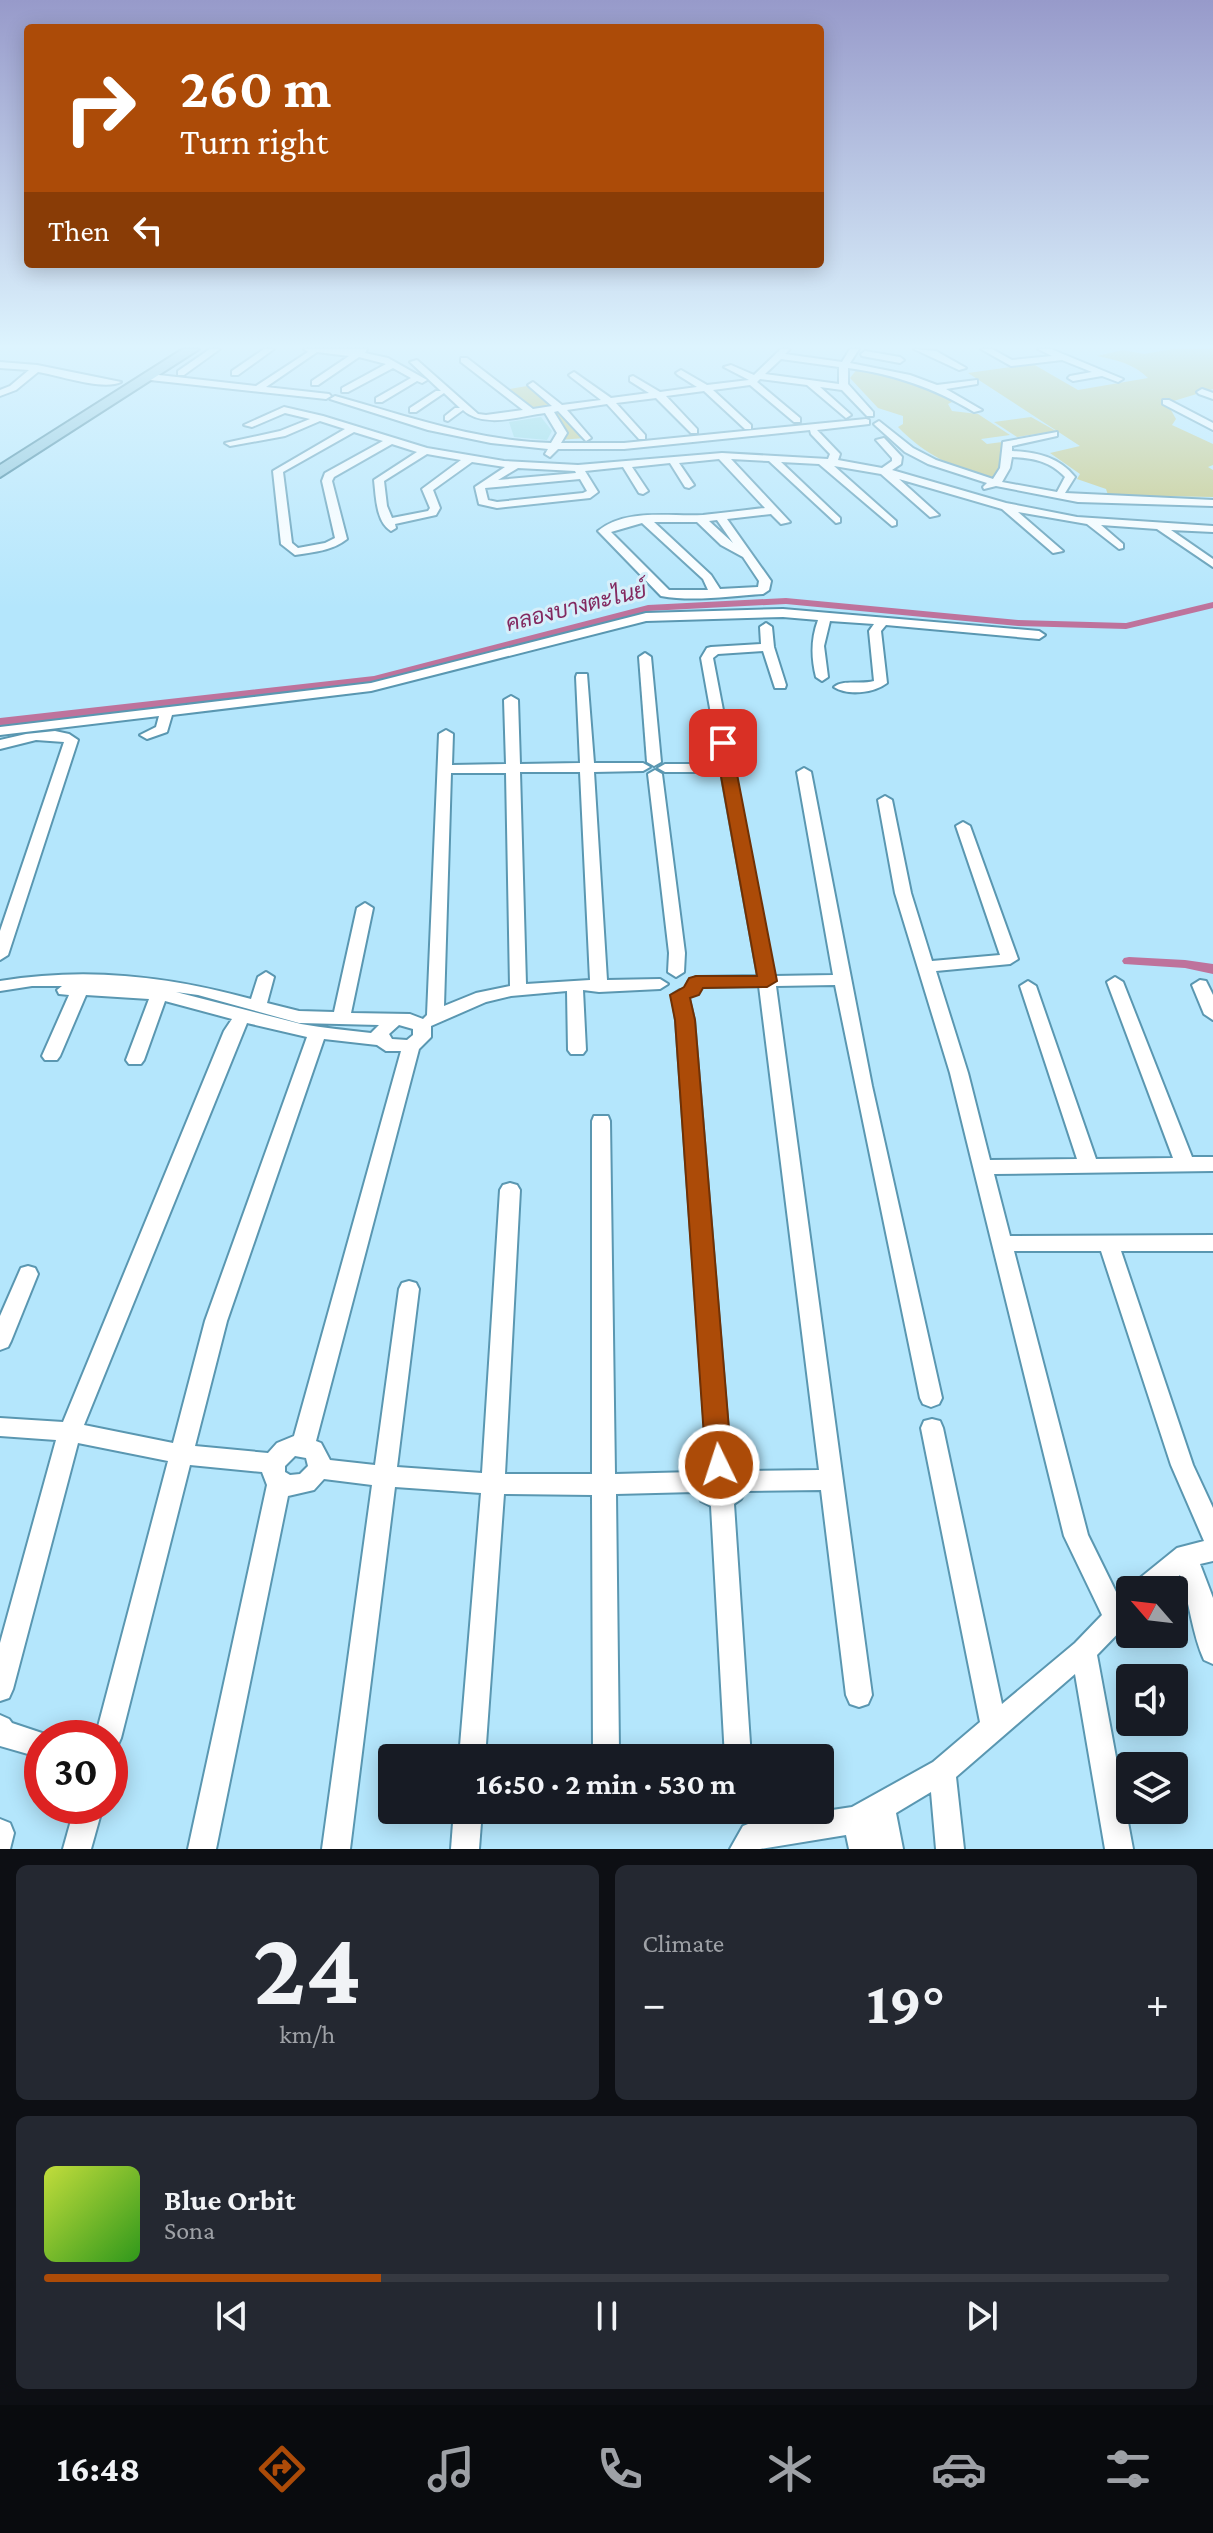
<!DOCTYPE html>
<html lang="en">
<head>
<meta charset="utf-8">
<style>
  body { margin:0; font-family:"Crimson Pro",Sarabun,serif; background:#242831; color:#f1f3f6; height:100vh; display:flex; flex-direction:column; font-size:30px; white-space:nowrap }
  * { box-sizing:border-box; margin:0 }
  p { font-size:26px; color:#9ea1a6 }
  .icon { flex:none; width:44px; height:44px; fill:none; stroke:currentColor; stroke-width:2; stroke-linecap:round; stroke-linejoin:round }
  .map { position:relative; height:1849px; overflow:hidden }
  .details { display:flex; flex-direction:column; gap:16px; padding:16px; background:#0d0f14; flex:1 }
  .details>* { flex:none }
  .guide { position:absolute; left:24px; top:24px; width:800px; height:244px; border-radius:8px; box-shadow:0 4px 20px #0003; background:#ac4b08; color:#fff; overflow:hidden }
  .needle { width:52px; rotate:298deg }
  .controls { position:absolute; left:1116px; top:1576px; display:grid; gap:16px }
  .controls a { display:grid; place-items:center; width:72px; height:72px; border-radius:8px; background:#171b24; box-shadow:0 4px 20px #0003; font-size:40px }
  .speed { position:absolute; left:24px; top:1720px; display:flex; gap:16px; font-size:40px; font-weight:700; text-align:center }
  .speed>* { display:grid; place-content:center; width:104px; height:104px; border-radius:50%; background:#171b24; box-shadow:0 4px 20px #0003; line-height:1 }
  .speed .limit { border:12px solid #d22; background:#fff; color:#111 }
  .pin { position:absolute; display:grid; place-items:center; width:68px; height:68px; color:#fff; margin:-34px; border-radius:16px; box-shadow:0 4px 12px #0006 }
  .me { position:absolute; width:88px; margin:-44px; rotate:356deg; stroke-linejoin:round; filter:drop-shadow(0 0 6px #0008) }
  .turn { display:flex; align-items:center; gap:28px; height:168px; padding:0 24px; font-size:36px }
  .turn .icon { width:104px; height:104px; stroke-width:2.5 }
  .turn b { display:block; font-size:56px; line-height:68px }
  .then { display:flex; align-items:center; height:76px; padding:0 24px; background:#0003; gap:16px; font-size:30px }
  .big { font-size:60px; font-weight:700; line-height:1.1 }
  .details .tile { flex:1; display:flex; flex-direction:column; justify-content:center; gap:12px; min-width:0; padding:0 28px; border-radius:12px; background:#242831 }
  .details .dial { align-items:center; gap:0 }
  .dial b { font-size:104px; line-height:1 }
  .song { display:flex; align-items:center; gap:24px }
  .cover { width:96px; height:96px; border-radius:12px; background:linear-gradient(135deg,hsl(70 70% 55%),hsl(110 70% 35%)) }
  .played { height:8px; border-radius:4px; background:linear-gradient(90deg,#ac4b08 30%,#363941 30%) }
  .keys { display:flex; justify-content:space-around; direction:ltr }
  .heat { display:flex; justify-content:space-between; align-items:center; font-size:44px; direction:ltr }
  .details .tiles { flex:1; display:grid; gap:16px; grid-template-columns:1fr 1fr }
  .tile:last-child { grid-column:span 2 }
  .trip { position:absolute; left:378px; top:1744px; width:456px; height:80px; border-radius:8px; background:#171b24; box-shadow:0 4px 20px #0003; font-weight:700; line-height:80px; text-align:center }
  .tabs { display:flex; height:128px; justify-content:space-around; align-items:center; background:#090b0e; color:#9ea1a6 }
  .tabs .icon { width:56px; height:56px }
  .tabs .on { color:#ac4b08 }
  .tabs b { font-size:36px; color:#f1f3f6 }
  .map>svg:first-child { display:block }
  .green { fill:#c6c377 }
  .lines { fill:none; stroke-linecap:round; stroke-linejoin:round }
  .canal { fill:#be739c; fill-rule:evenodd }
  .building { fill:#8ed7e1 }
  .street-casing { stroke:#5a97b1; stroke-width:4 }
  .primary-casing { stroke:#2e758f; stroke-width:4 }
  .street { fill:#fff; fill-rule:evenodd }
  .primary { fill:#89c2d7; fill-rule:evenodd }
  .route { fill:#ac4b08; stroke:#703105; stroke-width:2 }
  .labels { text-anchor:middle; stroke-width:6; stroke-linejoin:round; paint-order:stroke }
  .far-water-label { font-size:22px; font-style:italic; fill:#832960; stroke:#d6effa }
</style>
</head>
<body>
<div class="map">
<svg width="1213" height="1849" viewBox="0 0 1213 1849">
  <rect width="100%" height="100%" fill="#b4e6fc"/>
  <!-- green -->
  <g class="green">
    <path d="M 1172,349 L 1213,349 L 1213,389 L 1167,403 L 1176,419 L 1172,425 L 1213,444 L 1213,465 L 1208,467 L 1213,470 L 1213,497 L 1108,495 L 1106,489 L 1077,479 L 1080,474 L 1050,453 L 1080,446 L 968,373 L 1033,364 L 1078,390 L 1148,378 C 1134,364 1117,360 1097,356 L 1123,350 L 1144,354 Z"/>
    <path d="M 858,368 L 908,378 L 954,401 L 948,404 L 952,411 L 978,414 L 1010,435 L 981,439 L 987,444 L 1002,442 C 1005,455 1006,472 992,479 C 953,467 926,456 898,427 L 903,424 L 903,416 L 878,408 L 850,378 Z"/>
    <polygon points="533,385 586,438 558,440 562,433 549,411 533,413 503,390"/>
    <polygon points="1031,417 1056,431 1017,437 994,422"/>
  </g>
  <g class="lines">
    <!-- canal -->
    <g class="canal">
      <polygon points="786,598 1018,620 1126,623 1213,602 1213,608 1126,629 1018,626 786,604 648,611 374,682 0,726 0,718 374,676 648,605"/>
      <polygon points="1129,957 1185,960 1213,964 1213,974 1185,968 1124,964 1122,961 1124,958"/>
    </g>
  </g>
  <!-- building -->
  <polygon class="building" points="541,417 552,431 547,440 514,437 509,422"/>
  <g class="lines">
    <defs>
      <g id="street">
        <polygon points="210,349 220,349 184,375 178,375 178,371"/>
        <polygon points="264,349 274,349 238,375 232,375 232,371"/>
        <polygon points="304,349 367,349 365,353 388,358 427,380 422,383 417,381 382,402 376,402 376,398 411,378 393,368 348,392 342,392 342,388 386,364 359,357 318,385 312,385 312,381 349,356 317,352 266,387 329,394 331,396 326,399 150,380 145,377 150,374 256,386 308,352"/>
        <path d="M 781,349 L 790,349 L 785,354 L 842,362 L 850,349 L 859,349 L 850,363 L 910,375 L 937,385 L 977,380 L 977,384 L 946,389 L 982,410 L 974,412 C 934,388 894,374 848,368 L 848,384 L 873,412 L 873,416 L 867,416 L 842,390 L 820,387 L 849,413 L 851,415 L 846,418 L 807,385 L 760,379 L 757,382 L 800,418 L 800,422 L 794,422 L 750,385 L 713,390 L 751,425 L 751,429 L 745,429 L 704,391 L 666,396 L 697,429 L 697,433 L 691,433 L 656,398 L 616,403 L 645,435 L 645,439 L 639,439 L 607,404 L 567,410 L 591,438 L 586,441 L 558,411 L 554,412 L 567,433 L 561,443 L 624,443 L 866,419 L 869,420 L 869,424 L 817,430 L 840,454 L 838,460 L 882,468 L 892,461 L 892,458 L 876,440 L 884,438 L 902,457 L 901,464 L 892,470 L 1006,503 L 1077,517 L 1213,526 L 1213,532 L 1171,530 L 1213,559 L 1213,567 L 1157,529 L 1101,525 L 1123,544 L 1123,548 L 1119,549 L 1087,524 L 1018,512 L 1063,551 L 1053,553 L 1002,509 L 899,479 L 939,515 L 930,517 L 881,474 L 834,466 L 896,521 L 896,525 L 892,526 L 819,464 L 781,462 L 840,518 L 840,522 L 836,523 L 769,461 L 731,459 L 790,522 L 781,524 L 771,514 L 727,519 L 771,581 L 769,590 L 763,594 C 730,596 694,602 661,596 L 598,531 C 626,508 670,517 703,515 C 724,513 745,510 765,508 L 719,459 L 679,463 L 694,485 L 689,488 L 685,487 L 670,463 L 632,467 L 648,491 L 643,494 L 639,493 L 623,467 L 585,471 L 598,492 L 590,498 L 497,508 L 479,504 L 475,487 L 505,467 L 472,462 L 433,490 L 440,508 L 436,515 L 395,524 L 396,528 L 391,531 C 376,522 376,497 374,480 L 417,452 L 392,444 L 334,477 L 332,481 L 347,539 C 332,551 313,552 295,555 L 281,544 L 273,471 L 345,429 L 320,421 L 285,436 L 230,446 L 225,443 L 280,431 L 310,419 L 285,413 L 252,427 L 244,425 L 284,407 L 323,416 L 427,448 L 504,461 L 578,465 L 722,453 L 828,459 L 830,454 L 811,434 L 810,430 L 624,449 L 558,449 L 550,457 L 545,454 L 548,449 L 491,443 L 428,430 L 330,399 L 335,396 C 407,416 476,441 551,443 L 557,433 L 545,413 C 520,416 484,429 463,410 L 448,421 L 445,420 L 445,416 L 455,408 L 460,408 L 444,393 L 416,412 L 410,412 L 410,408 L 436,391 L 441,391 L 410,362 L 417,360 L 478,414 L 486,415 L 523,410 L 461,362 L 461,358 L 467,358 L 533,409 L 552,406 L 530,387 L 528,385 L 533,382 L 562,405 L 601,400 L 571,377 L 569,375 L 574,372 L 611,398 L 649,393 L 630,381 L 630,377 L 633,376 L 660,392 L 697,387 L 678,375 L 676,373 L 681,370 L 707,385 L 749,380 L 724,367 L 731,365 L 754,375 ZM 781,359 L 839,367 L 839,384 L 765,374 ZM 354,432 L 383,441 L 325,473 L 322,481 L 335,538 L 325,543 L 298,548 L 292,543 L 283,472 ZM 427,454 L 461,460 L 422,489 L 430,508 L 428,511 L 392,518 L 387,506 L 384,481 ZM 518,468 L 575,471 L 576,473 L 498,480 ZM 580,479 L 587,491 L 583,493 L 497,502 L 488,500 L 485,488 ZM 717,520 L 733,543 L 709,521 ZM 654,522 L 697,522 L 721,545 L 743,557 L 759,581 L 758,587 L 720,589 L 711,575 ZM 642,523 L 703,579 L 708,590 L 669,590 L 611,532 Z"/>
        <polygon points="914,349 936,351 966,368 959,370"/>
        <polygon points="981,349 992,349 1012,360 1052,356 1038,349 1051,349 1123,379 1118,382 1102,376 1073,381 1068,378 1070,376 1092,372 1062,360 1011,366"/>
        <polygon points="865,351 900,357 904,360 900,363 862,356 861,354"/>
        <path d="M 0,362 L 37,365 L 121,382 C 103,391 58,375 38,372 L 16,390 L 0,396 L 0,390 L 10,386 L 29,370 L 0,368 Z"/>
        <polygon points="1202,389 1213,393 1213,399 1199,394 1197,392"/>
        <polygon points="1163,400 1169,400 1213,423 1213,430 1163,404"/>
        <path d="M 879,421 L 913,448 L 936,460 L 993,479 L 1000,468 L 1003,442 L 1057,432 L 1057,436 L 1012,446 L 1012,451 C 1037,452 1059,457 1075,477 L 1065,493 L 1213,500 L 1213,506 L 1078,502 L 996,486 L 984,489 L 983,487 L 987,483 L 928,464 L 905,452 L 876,426 L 874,424 ZM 1012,457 C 1033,458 1050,461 1065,477 L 1057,492 L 1002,482 L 1010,468 Z"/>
        <path d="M 783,609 L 1039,631 L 1045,635 L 1039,639 L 886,625 L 881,631 L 887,683 C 874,693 848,696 834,687 C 844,679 861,685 874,681 L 869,631 L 874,624 L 830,621 L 824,646 L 828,677 L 822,681 L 816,677 C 811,657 811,639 818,620 L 783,617 L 646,621 L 371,691 L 172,715 L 167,732 L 147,739 L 140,735 L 156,727 L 159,716 L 0,735 L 0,727 L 371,683 L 646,613 Z"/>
        <path d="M 766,623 L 772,627 L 774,647 L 786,685 L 785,688 L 775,688 L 774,685 L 763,651 L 718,654 L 713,658 L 774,976 L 833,975 L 797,772 L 804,768 L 811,772 L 872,1086 L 942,1398 L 939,1404 L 931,1407 L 923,1404 L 920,1398 L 835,985 L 776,986 L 872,1695 L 868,1704 L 859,1707 L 850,1704 L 846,1695 L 821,1490 L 746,1491 L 741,1499 L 734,1504 L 751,1758 L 725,1758 L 711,1506 L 701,1501 L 695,1492 L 616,1494 L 619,1750 L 616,1758 L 596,1758 L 593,1750 L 592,1495 L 504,1494 L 485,1758 L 459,1758 L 481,1493 L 395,1487 L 350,1849 L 322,1849 L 372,1485 L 324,1479 L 314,1490 L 288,1496 L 216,1849 L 188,1849 L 267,1485 L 262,1472 L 190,1465 L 121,1738 L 117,1747 L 110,1750 L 110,1738 L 95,1738 L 168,1461 L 78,1443 L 13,1689 L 9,1698 L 0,1701 L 0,1643 L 56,1440 L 0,1436 L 0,1418 L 63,1422 L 224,1031 L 232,1019 L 165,1001 L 144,1060 L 141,1064 L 129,1064 L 126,1060 L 149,999 L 86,995 L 60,1056 L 57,1060 L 45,1060 L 42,1056 L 69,995 L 59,994 L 57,990 L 62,986 L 32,986 L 0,991 L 0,981 C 87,967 167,976 251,999 L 258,977 L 266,972 L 274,977 L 267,1003 L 299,1011 L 334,1012 L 357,908 L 365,903 L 373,908 L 351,1013 L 410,1014 L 423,1019 L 427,1015 L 439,734 L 446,730 L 453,734 L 452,765 L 506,764 L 504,700 L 511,696 L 518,700 L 520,764 L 580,763 L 576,677 L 577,674 L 587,674 L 594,763 L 643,763 L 650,767 L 643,771 L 594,772 L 607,980 L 660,979 L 668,984 L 660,989 L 599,992 L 583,990 L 586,1050 L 583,1054 L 571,1054 L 568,1050 L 567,991 L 511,996 L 486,1002 L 431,1026 L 431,1037 L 419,1049 L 316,1441 L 321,1443 L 330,1460 L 375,1465 L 399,1289 L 402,1283 L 409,1281 L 416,1283 L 419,1289 L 397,1467 L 482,1473 L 500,1190 L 503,1185 L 510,1183 L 517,1185 L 520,1190 L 505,1474 L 592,1474 L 592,1121 L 594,1116 L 608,1116 L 610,1121 L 615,1474 L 694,1472 L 699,1463 L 707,1458 L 676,1020 L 672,995 L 680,990 L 688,995 L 694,1020 L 730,1456 L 740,1462 L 746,1471 L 819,1470 L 759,986 L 696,987 L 688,982 L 696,977 L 758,976 L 721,772 L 665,772 L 658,768 L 665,764 L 720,764 L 701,658 L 707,648 L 711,647 L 761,644 L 760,627 ZM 520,772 L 580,772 L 590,980 L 526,984 ZM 451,773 L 506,773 L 510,986 L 476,993 L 444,1006 ZM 176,992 L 198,995 L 299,1023 L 379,1025 L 371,1033 C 347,1030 324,1028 301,1024 ZM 247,1023 L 307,1037 L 205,1321 L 173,1443 L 84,1425 ZM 399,1025 L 413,1029 L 413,1035 L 407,1040 L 392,1039 L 389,1034 ZM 324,1039 L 377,1045 L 386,1051 L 401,1051 L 294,1436 L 277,1443 L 268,1453 L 195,1446 L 227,1321 ZM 295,1456 L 306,1458 L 308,1466 L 300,1474 L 290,1475 L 285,1472 L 285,1466 ZM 718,1474 L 725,1477 L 725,1485 L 722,1488 L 715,1485 Z"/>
        <polygon points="645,653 651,657 661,762 654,766 647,762 639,657"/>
        <polygon points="55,731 69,734 78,740 8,955 0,960 0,931 64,742 36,740 0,749 0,740 26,734"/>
        <polygon points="655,770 662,774 685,953 684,972 676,977 668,972 669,953 648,774"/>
        <path d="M 885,796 L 892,800 L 911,893 L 932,961 L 1000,955 L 956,826 L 963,822 L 970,826 L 1018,959 L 1010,964 L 936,971 L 968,1073 L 990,1160 L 1077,1159 L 1020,986 L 1028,981 L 1036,986 L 1096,1159 L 1173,1158 L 1107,982 L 1115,977 L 1123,982 L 1192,1157 L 1213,1157 L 1213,1171 L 994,1174 L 1010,1236 L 1213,1235 L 1213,1251 L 1121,1251 L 1193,1465 L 1213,1508 L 1213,1561 L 1200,1564 L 1213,1598 L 1213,1664 L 1204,1660 C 1192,1634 1190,1603 1180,1575 L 1162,1590 L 1132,1590 L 1135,1582 L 1177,1548 L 1204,1541 L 1171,1465 L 1101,1251 L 1014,1251 L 1088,1535 L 1119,1598 L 1130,1593 L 1130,1621 L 1097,1655 L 1133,1849 L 1105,1849 L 1075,1674 L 956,1777 L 964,1849 L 936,1849 L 931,1792 L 896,1813 L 903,1849 L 849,1849 L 846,1835 L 760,1849 L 730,1849 L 743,1826 L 753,1822 L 852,1807 L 933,1762 L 980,1722 L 921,1428 L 924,1421 L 932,1419 L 940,1421 L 943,1428 L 1002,1704 L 1075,1643 L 1102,1615 L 1064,1536 L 950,1073 L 895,893 L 878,800 Z"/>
        <polygon points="1200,980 1206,981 1213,995 1213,1020 1204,1014 1192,985"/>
        <polygon points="28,1266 35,1268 38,1274 11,1341 8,1347 0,1350 0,1316 21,1268"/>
        <polygon points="0,1715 9,1719 12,1723 51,1736 52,1738 42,1738 42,1758 0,1746"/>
        <polygon points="75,1806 103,1806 91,1849 63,1849"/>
        <polygon points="454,1810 482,1810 479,1849 451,1849"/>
        <polygon points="0,1819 10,1823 14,1833 10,1849 0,1849"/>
      </g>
      <polygon id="primary" points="183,349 199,349 0,477 0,465"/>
    </defs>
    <!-- street casing -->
    <use href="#street" class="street-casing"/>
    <!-- primary casing -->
    <use href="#primary" class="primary-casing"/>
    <!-- street -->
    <use href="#street" class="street"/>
    <!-- primary -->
    <use href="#primary" class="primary"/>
  </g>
  <!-- sky -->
  <linearGradient id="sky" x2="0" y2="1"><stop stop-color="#979aca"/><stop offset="0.57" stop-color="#ddf4fe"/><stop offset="1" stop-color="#ddf4fe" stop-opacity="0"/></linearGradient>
  <rect width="1213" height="608" fill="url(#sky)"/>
  <!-- route -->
  <polygon class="route" points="723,738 731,743 777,981 767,987 703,988 699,995 690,998 695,1020 732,1465 728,1473 719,1476 709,1473 706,1465 675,1020 670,995 684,987 689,978 696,976 757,976 715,743"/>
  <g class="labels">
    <!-- far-water labels -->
    <g class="far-water-label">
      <text transform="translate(576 606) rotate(-14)" y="8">คลองบางตะไนย์</text>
    </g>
  </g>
</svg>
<div class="controls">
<a><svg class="needle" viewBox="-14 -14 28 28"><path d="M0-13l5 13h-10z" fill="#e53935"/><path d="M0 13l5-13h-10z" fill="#9ea1a6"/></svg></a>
<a><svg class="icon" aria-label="sound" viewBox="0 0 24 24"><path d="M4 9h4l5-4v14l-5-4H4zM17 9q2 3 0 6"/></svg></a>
<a><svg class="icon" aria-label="layers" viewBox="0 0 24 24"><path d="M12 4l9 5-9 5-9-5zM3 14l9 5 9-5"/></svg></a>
</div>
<div class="speed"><div class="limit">30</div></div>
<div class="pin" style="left:723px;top:743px;background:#d93025"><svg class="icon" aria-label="arrive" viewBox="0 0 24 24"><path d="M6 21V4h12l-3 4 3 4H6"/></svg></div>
<svg class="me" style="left:719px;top:1465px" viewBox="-20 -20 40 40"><circle r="17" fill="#ac4b08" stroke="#fff" stroke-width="3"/><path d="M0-11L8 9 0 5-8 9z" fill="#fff"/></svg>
<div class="trip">16:50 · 2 min · 530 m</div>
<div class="guide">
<div class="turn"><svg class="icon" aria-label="right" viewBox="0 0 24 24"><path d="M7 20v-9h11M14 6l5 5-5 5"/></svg><div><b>260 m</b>Turn right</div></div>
<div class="then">Then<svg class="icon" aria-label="left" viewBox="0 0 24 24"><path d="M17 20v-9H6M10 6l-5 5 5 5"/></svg></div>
</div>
</div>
<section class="details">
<div class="tiles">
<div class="tile dial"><b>24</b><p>km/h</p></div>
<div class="tile"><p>Climate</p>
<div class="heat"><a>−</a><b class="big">19°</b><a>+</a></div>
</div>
<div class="tile">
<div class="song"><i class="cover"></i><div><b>Blue Orbit</b><p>Sona</p></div></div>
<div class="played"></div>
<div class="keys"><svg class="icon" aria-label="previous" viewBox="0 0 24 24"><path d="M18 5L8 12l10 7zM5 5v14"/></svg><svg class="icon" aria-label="pause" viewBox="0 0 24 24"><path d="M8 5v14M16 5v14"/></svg><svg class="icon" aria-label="next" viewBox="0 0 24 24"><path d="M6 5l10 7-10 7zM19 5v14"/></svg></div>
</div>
</div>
</section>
<nav class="tabs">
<b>16:48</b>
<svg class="icon on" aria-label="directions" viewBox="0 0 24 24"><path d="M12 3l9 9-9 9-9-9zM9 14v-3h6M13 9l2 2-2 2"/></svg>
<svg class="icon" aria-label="music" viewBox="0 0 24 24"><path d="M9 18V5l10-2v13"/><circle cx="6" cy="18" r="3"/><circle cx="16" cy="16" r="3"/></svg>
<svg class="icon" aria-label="phone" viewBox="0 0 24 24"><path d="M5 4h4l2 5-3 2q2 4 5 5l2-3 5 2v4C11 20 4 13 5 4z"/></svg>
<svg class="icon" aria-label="climate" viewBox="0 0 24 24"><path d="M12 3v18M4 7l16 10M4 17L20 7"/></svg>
<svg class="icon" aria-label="car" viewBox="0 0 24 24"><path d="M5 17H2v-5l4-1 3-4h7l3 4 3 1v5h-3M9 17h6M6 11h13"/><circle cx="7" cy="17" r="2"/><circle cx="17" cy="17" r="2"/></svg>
<svg class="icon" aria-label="filters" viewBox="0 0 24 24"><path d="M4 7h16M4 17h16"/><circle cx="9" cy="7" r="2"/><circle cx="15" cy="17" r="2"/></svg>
</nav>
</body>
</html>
